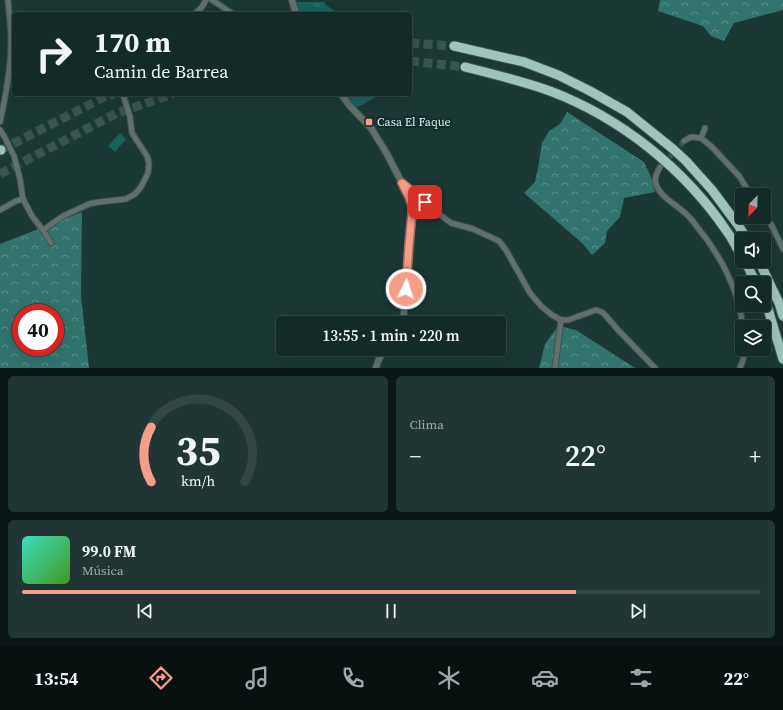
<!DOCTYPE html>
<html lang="es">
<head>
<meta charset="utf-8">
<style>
  body { margin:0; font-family:"Source Serif 4",serif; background:#213634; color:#f1f3f6; height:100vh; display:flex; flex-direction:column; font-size:15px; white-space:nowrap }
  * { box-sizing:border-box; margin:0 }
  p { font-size:13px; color:#9da7a8 }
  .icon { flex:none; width:22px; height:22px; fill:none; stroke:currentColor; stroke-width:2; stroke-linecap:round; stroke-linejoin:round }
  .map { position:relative; height:368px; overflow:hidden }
  .side { display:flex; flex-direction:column; gap:8px; padding:8px; background:#0b1716; flex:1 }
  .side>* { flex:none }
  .hud { position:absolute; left:12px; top:12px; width:400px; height:84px; border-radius:4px; box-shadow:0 4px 16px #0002,0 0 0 1px #334645; background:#142a28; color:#f1f3f6; overflow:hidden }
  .needle { width:26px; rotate:203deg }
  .controls { position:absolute; left:735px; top:188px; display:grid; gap:8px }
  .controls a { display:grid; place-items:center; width:36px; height:36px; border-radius:4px; background:#142a28; box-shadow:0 4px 16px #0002,0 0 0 1px #334645; font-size:20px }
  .speed { position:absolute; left:12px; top:304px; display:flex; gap:8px; font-size:20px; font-weight:700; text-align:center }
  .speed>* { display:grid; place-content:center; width:52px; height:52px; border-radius:50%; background:#142a28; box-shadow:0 4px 16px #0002,0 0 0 1px #334645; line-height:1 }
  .speed .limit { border:6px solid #d22; background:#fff; color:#111 }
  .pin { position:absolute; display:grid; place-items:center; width:34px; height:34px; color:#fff; margin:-17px; border-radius:8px; box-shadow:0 2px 6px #0006 }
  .me { position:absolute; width:44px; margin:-22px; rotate:4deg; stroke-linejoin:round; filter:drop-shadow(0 0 3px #0008) }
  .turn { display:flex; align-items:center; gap:14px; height:84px; padding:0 16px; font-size:18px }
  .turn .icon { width:52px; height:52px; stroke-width:2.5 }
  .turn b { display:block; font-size:28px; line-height:34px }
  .big { font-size:30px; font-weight:600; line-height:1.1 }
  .side .widget { flex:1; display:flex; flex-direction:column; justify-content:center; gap:6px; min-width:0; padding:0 14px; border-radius:6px; background:#213634 }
  .side .dial { align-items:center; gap:0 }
  .dial svg { height:104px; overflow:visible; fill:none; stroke:#334645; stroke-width:7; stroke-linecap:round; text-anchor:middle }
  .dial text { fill:#f1f3f6; stroke:none }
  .song { display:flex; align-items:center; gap:12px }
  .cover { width:48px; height:48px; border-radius:6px; background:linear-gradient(135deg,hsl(170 70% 55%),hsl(100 70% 35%)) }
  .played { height:4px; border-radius:2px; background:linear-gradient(90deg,#f49e87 75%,#334645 75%) }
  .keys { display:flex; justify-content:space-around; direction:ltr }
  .heat { display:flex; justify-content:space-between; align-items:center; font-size:22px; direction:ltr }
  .side .tiles { flex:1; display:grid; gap:8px; grid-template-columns:1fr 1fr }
  .widget:last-child { grid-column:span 2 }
  .trip { position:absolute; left:276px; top:316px; width:230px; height:40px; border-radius:4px; background:#142a28; box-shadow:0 4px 16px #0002,0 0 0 1px #334645; font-weight:600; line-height:40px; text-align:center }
  .dock { display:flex; height:64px; justify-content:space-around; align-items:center; background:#081110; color:#9da7a8 }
  .dock .icon { width:28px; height:28px }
  .dock .on { color:#f49e87 }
  .dock b { font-size:18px; color:#f1f3f6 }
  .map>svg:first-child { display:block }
  .grass { fill:url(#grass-tufts) }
  .forest { fill:url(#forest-crowns); fill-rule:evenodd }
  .garden { fill:#17625b }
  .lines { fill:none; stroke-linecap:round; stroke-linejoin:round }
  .minor-tunnel { stroke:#385350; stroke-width:5; stroke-dasharray:5 2.5; stroke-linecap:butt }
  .motorway-tunnel { stroke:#385350; stroke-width:9; stroke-dasharray:9 4.5; stroke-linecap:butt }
  .minor-casing { stroke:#3a5552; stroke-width:7 }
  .tertiary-casing { stroke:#3a5552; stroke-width:8 }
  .motorway-casing { stroke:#3a5552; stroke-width:11 }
  .minor { stroke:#626f6d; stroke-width:5 }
  .tertiary { stroke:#626f6d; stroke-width:6 }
  .motorway { stroke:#a1c3be; stroke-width:9 }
  .route-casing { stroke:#9f6758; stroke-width:10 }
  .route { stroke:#f49e87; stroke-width:7 }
  .poi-dot { fill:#f49e87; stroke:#102e2b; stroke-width:1.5 }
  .labels { text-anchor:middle; stroke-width:4; stroke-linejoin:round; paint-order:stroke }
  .poi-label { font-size:12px; fill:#ddeeeb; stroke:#102e2b; text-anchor:start }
</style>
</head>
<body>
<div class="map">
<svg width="783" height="368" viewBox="0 0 783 368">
  <defs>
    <pattern id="grass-tufts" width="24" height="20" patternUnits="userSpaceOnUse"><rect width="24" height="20" fill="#17625b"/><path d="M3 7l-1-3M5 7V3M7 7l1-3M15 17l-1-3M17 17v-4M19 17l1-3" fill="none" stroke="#387973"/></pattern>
    <pattern id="forest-crowns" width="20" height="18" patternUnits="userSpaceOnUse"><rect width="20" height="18" fill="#31746d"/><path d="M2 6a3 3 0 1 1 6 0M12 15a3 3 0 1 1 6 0" fill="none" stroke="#588f89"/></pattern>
  </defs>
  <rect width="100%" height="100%" fill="#1b3835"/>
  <!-- grass -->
  <g class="grass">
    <polygon points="297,2 324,2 327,6 340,14 298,14"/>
    <polygon points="345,94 381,94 356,108"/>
  </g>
  <!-- forest -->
  <g class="forest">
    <polygon points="660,0 783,0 783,10 734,23 724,41 711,36 703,26 658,11"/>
    <polygon points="567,112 644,162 651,177 655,192 624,198 620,217 607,231 605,243 592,255 582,243 524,193 535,182 538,168 542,143 549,131 560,124"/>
    <path d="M 82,212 L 81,296 L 89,368 L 0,368 L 0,244 ZM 21,313 L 55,313 L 55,347 L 21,347 Z"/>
    <polygon points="558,326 576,330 635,368 539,368 545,344"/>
  </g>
  <!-- garden -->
  <polygon class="garden" points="120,133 126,139 115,152 108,146"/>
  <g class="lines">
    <!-- minor-tunnel -->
    <polyline class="minor-tunnel" points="665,163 684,141"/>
    <!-- motorway-tunnel -->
    <g class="motorway-tunnel">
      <polyline points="410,43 454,46"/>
      <polyline points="410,61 465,67"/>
      <polyline points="1,150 106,96 114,94"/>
      <polyline points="0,174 117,113 173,94"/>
    </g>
    <defs>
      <g id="minor">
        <polyline points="212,0 233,14"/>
        <polyline points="195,14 202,7 206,0"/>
        <path d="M 0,122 C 6,95 11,68 11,41 C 11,27 9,14 8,0"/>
        <polyline points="0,130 4,136 14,156 20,179 23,199 32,216 43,230 51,243"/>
        <polyline points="701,138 705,128"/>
        <polyline points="684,141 691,137 701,138 712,147 739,176 751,195"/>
        <path d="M 660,167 C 657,173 654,177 656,184 C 660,197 677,205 686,214 C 691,218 694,223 698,228 C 721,256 739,291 743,327"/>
        <polyline points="403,183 418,195 432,209 451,223 473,229 499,241 506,250 530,293 541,306 552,315 561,320 568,320 596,310 602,312 606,316 619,331 655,368"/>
        <polyline points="0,210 16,201 23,199"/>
        <polyline points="764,214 772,226 783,249"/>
        <polyline points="43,230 63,216 89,204 99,202 126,199 135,194 141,187 148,173 149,163 147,156 132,133 130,117 123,94"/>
        <polyline points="555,368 561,320"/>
        <polyline points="740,368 743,360 745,349"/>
      </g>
      <g id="tertiary">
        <polyline points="292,0 296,14"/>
        <polyline points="341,94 349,105 371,128 387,154 402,183 409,197 412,206 412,213 409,245 403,323"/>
        <polyline points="376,368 378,361 385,349"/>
      </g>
      <g id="motorway">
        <polyline points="454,46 524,62 558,75 590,91 627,112 673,149 686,161 712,190 738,225 747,239"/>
        <path d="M 465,67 C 493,74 522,81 550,91 C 621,118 685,169 728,233 C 733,240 737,249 742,257"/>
        <polyline points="0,150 1,150"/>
        <polyline points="745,261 756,283"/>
        <polyline points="759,261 779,303 783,316"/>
        <polyline points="764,300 768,309 783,359"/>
      </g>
    </defs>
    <!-- minor casing -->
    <use href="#minor" class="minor-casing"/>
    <!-- tertiary casing -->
    <use href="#tertiary" class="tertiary-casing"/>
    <!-- motorway casing -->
    <use href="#motorway" class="motorway-casing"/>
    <!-- minor -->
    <use href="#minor" class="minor"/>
    <!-- tertiary -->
    <use href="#tertiary" class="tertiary"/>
    <!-- motorway -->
    <use href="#motorway" class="motorway"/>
  </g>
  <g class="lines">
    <defs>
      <polyline id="route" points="406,289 409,245 412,213 412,206 409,197 402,183 425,202"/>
    </defs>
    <!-- route casing -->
    <use href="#route" class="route-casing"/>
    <!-- route -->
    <use href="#route" class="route"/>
  </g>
  <!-- markers -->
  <rect class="poi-dot" x="365" y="118" width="8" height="8" rx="2"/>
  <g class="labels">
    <!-- poi labels -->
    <g class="poi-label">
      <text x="377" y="126">Casa El Faque</text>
    </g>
  </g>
</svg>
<div class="controls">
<a><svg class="needle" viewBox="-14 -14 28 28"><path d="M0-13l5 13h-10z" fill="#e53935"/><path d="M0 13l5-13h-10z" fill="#9da7a8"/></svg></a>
<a><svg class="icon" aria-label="sound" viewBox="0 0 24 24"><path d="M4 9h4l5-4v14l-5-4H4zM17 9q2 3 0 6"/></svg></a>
<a><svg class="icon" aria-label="search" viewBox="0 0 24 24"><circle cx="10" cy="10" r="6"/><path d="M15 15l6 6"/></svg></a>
<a><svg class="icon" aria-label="layers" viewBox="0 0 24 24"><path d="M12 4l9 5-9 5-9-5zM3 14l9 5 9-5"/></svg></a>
</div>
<div class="speed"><div class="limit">40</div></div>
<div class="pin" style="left:425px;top:202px;background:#d93025"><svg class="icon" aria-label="arrive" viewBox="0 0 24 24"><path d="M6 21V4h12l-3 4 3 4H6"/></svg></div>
<svg class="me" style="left:406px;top:289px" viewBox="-20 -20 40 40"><circle r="17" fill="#f49e87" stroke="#fff" stroke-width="3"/><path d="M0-11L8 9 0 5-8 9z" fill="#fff"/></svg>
<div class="trip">13:55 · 1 min · 220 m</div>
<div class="hud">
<div class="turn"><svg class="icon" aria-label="right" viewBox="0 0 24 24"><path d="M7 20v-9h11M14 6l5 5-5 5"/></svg><div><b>170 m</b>Camin de Barrea</div></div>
</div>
</div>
<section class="side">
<div class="tiles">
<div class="widget dial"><svg viewBox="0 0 100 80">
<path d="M14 69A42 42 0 1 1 86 69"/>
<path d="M14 69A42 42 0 0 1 14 27" stroke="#f49e87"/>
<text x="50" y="56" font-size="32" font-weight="700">35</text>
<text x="50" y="72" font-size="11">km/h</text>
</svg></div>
<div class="widget"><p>Clima</p>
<div class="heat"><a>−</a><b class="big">22°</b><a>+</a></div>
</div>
<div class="widget">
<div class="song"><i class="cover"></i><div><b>99.0 FM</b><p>Música</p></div></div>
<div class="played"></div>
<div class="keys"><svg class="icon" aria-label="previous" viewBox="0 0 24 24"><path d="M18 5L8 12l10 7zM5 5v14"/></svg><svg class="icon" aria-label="pause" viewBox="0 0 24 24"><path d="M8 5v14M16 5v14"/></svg><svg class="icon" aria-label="next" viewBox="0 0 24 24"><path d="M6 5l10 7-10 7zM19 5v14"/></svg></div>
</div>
</div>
</section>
<nav class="dock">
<b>13:54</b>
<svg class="icon on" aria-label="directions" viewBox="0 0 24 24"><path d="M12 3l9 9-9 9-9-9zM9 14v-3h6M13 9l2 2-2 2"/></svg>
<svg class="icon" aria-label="music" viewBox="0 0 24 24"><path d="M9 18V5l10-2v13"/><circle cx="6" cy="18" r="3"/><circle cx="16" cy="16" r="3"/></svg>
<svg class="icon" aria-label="phone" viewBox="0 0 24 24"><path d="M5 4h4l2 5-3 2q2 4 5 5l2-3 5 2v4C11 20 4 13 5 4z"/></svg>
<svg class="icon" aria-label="climate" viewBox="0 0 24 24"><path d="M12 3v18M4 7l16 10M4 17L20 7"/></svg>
<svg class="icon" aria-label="car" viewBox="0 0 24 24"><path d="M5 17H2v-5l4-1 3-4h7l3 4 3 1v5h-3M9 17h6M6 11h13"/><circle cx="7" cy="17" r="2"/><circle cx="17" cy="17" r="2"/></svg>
<svg class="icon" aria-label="filters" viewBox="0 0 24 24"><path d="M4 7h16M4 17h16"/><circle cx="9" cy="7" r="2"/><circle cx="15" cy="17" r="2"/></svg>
<b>22°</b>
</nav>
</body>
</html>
